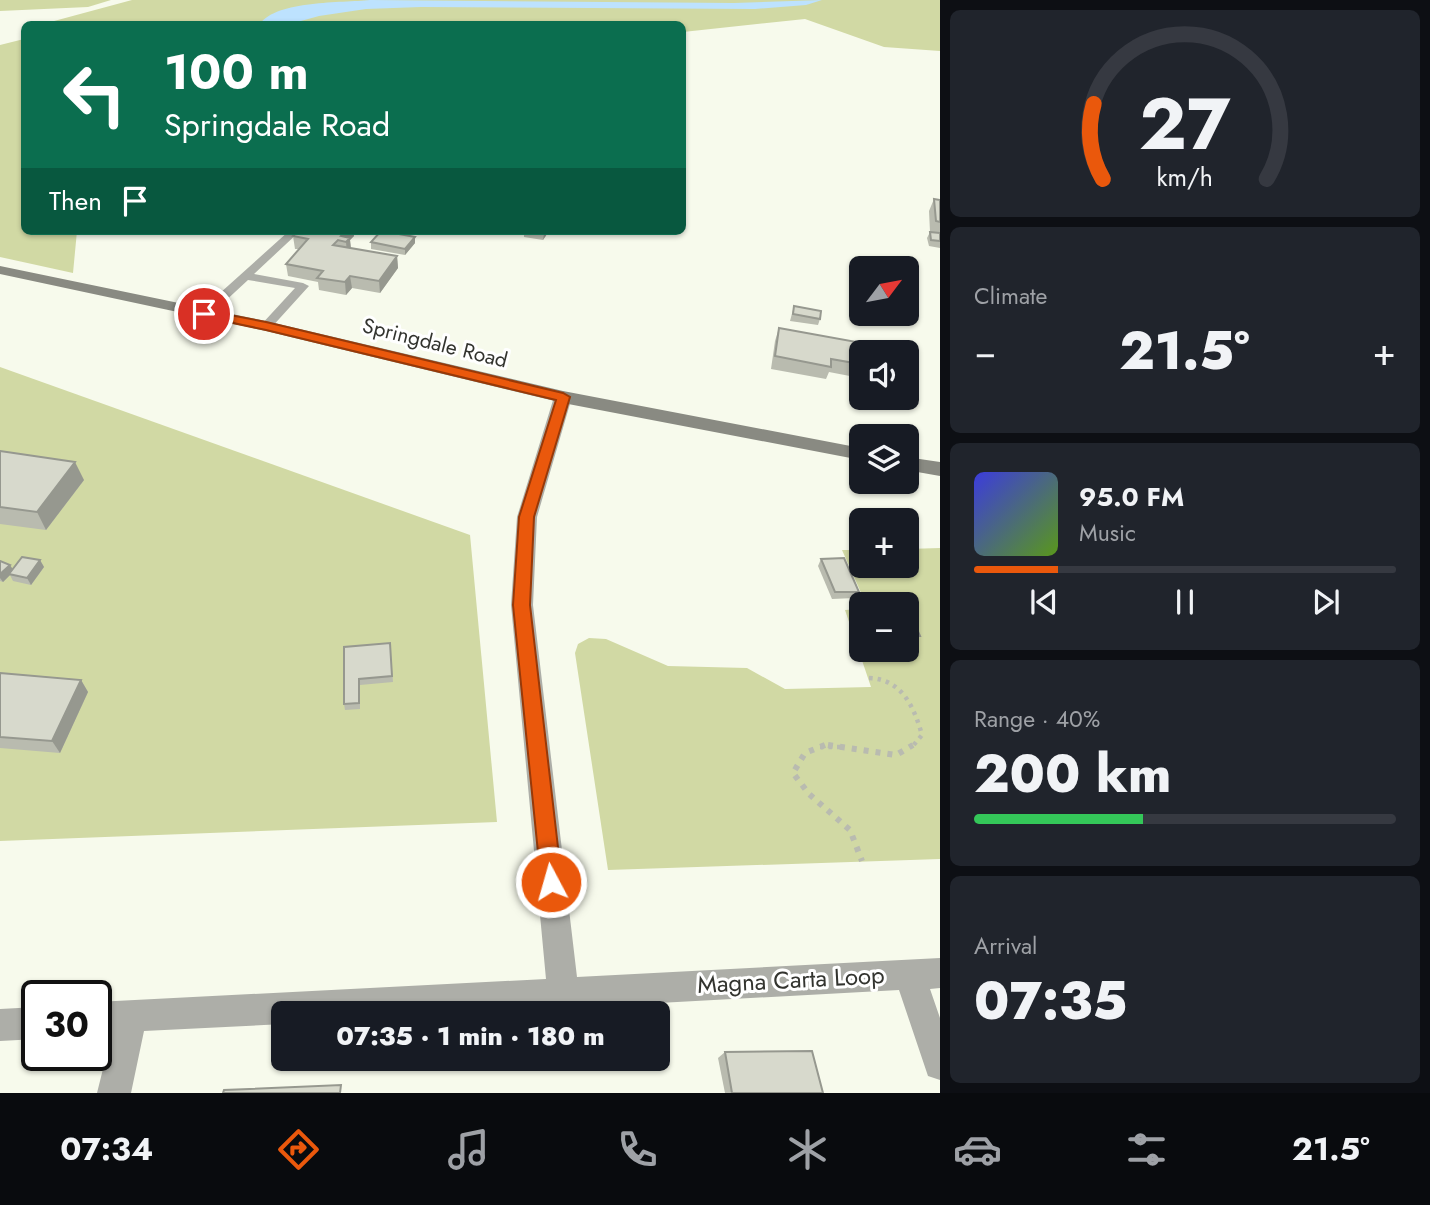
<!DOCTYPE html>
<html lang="en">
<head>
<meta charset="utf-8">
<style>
  body { margin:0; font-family:Jost,sans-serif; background:#20242c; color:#f1f3f6; height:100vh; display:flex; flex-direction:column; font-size:26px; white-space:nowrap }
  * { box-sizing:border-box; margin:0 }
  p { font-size:23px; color:#9ea1a6 }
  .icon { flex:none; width:38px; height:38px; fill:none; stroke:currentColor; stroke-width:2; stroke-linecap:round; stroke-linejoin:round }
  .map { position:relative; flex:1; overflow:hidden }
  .sheet { display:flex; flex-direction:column; gap:10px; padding:10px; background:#0d0f14; width:490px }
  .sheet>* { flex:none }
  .hud { position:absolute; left:21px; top:21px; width:665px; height:214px; border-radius:10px; box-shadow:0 2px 5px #0004; background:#0b6e4f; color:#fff; overflow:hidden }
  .needle { width:46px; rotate:58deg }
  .buttons { position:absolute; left:849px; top:256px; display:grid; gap:14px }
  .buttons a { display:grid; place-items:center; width:70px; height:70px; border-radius:10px; background:#171b24; box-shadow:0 2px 5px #0004; font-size:35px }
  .speed { position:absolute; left:21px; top:980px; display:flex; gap:14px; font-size:35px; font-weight:700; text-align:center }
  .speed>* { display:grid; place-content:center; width:91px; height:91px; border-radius:50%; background:#171b24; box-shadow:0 2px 5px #0004; line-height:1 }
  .speed .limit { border:4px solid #111; border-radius:10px; background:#fff; color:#111 }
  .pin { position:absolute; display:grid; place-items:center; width:60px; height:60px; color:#fff; margin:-30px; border:4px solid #fff; border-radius:50%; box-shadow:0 2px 7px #0007 }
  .me { position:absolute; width:77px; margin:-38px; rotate:354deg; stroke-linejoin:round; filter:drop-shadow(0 0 5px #0008) }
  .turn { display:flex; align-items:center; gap:24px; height:147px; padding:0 28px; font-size:32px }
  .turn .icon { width:91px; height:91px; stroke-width:2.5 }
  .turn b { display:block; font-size:49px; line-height:60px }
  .then { display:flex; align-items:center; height:66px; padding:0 28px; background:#0003; gap:14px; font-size:26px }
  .big { font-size:52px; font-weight:800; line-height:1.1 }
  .sheet .card { flex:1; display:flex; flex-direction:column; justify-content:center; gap:10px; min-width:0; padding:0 24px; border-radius:10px; background:#20242c }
  .sheet .dial { align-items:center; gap:0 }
  .dial svg { height:182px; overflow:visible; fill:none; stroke:#363941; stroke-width:7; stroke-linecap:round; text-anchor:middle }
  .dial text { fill:#f1f3f6; stroke:none }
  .song { display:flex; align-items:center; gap:21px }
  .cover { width:84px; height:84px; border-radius:10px; background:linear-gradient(135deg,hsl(240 70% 55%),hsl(90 70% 35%)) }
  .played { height:7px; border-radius:4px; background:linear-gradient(90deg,#ea580c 20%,#363941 20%) }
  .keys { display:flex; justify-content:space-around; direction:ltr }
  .heat { display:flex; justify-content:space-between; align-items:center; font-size:38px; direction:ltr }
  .charge { height:10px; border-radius:5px; background:linear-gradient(90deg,#34c759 40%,#363941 0) }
  .trip { position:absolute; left:271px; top:1001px; width:399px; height:70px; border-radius:10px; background:#171b24; box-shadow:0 2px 5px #0004; font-weight:800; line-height:70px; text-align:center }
  .dock { display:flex; height:112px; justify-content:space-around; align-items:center; background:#090b0e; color:#9ea1a6 }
  .dock .icon { width:49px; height:49px }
  .dock .selected { color:#ea580c }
  .dock b { font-size:32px; color:#f1f3f6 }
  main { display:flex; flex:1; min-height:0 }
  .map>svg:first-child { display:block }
  .green { fill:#d1d9a4 }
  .water { fill:#bde2fe }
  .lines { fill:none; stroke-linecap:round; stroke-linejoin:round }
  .path-far1 { stroke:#b9bbb0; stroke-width:4.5; stroke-dasharray:3.5 5; stroke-linecap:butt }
  .path { stroke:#b9bbb0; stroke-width:6; stroke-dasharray:5 7; stroke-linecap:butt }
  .lane { fill:#adaea8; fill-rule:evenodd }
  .street { fill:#adaea8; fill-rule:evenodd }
  .secondary { fill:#898a82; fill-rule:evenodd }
  .wall { fill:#b9bbaf }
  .shaded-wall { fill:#96988f }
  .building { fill:#d7d9cc; stroke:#96988f; stroke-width:2 }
  .route { fill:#ea580c; stroke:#983908; stroke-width:2 }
  .labels { text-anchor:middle; stroke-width:6; stroke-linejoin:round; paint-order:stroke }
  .street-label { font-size:21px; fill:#33342f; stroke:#fff }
  .near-street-label { font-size:24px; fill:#33342f; stroke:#fff }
</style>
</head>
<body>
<main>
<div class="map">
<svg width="940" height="1093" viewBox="0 0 940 1093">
  <rect width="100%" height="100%" fill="#f7faec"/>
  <!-- green -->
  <g class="green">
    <polygon points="0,0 111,0 88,7 0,11"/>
    <polygon points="132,0 940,0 940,51 884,47 805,19 683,32 682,24 43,24"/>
    <polygon points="24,39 24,231 77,231 73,273 0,257 0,45"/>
    <polygon points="0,367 470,535 497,822 0,841"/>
    <polygon points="940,548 940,859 608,870 575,653 578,644 589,638 606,639 668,666 747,668 785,689 871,687 845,610 861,609 861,649 906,649 906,604 866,604 842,550 861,550 861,565 906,565 907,549"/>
  </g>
  <!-- water -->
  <path class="water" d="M 370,0 L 734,3 L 822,0 L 806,5 L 755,9 L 421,7 L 366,9 L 319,16 L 290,24 L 260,24 C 277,0 342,3 370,0 Z"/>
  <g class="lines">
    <!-- path-far1 -->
    <g class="path-far1">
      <path d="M 869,678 C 902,679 914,707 922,735 L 912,747"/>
      <polyline points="820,747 841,747"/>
    </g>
    <!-- path -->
    <g class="path">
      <polyline points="825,745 805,753 793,773 809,794 850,830 862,861"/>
      <polyline points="828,745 896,755 913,745"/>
    </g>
    <!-- lane -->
    <polygon class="lane" points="289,231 300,231 254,274 303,283 309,286 270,329 262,329 260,326 295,288 248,280 208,317 200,317 200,311"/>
    <!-- street -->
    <g class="street">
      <polygon points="563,391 572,397 537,517 533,605 577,977 940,958 940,988 930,989 940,1018 940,1080 928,1076 899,990 476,1013 284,1013 284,1024 144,1031 131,1093 97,1093 112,1033 96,1034 96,1002 546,979 511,605 517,517 554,397"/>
      <polygon points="37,1007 37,1039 0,1041 0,1009"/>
    </g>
    <!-- secondary -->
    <g class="secondary">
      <polygon points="0,266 266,321 563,391 861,448 861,460 563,403 266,331 0,274"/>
      <polygon points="906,457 940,462 940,476 906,470"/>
    </g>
  </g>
  <!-- wall -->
  <g class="wall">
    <polygon points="934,199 940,200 940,248 929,246 927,238 930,232 929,211"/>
    <polygon points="298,231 353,231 354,236 350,240 351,248 397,256 398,268 380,293 352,288 346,295 319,290 318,282 288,276 286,264 299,249 295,249 293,236"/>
    <polygon points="399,231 410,231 408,236 415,243 405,255 371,249 371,242 399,234"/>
    <polygon points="524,231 549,231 543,240 524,237"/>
    <polygon points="794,306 820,319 818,325 790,321"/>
    <polygon points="779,328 860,364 855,377 829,372 826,379 771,369 775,341"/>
    <polygon points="0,451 84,480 46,530 0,524"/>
    <polygon points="821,559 859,592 855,598 832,599 818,566"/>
    <polygon points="40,560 44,567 31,585 13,581 10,575 3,582 0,581 0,561 12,569"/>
    <polygon points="861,610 861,628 857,617"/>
    <polygon points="906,611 920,636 916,642 906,642"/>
    <polygon points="390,643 393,682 360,685 360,709 345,710 344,704 344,647"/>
    <polygon points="0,673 81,680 88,692 60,753 0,748"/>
    <polygon points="725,1052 823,1093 725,1093 718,1058"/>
  </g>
  <!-- shaded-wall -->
  <g class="shaded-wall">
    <polygon points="346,231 353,231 354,236 350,240 351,250 347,254 346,242 341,236"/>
    <polygon points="546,231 549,231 543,240 544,234"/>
    <polygon points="415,237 415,243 405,255 405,249"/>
    <polygon points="397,256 398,268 380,293 379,281"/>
    <polygon points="350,276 352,288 346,295 345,282"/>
    <polygon points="75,462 84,480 46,530 37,512"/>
    <polygon points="40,560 44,567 31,585 27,578"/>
    <polygon points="10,565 14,571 9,574 10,575 3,582 0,578 0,574"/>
    <polygon points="81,680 88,692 60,753 52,741"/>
  </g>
  <!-- building -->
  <g class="building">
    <polygon points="934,199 940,200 940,222 936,221"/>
    <polygon points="298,231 346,231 341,236 350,238 346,242 338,240 333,245 397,256 379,281 350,276 345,282 317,278 323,271 286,264 308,239 293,236"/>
    <polygon points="381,231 383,231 415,237 405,249 371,242"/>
    <polygon points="526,231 546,231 544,234"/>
    <polygon points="930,232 940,233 940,241 931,240"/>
    <polygon points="794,306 821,311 820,319 793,314"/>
    <polygon points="779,328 862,343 860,364 831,359 831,367 775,356"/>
    <polygon points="0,451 75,462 37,512 0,507"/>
    <polygon points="22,557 40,560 27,578 9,574"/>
    <polygon points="844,558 859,592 835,592 821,559"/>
    <polygon points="0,561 10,565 0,574"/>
    <polygon points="906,611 909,611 920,636 906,636"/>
    <polygon points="390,643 392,676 359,679 359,703 344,704 344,647"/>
    <polygon points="0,673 81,680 52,741 0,737"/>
    <polygon points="812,1051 823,1093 732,1093 725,1052"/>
    <polygon points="341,1085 340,1093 223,1093 224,1090"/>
  </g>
  <!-- route -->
  <polygon class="route" points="204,310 266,322 563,393 570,397 534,517 530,605 562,882 559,890 551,893 544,890 541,882 513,605 519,517 556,400 266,330 200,316 198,314"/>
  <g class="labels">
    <!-- street labels -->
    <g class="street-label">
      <text transform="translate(435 343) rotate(14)" y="7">Springdale Road</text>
    </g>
    <!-- near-street labels -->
    <g class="near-street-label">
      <text transform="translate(791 980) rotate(-3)" y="8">Magna Carta Loop</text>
    </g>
  </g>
</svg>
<div class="buttons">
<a><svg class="needle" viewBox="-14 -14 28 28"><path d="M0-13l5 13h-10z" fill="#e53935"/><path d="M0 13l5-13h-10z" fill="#9ea1a6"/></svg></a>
<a><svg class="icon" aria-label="sound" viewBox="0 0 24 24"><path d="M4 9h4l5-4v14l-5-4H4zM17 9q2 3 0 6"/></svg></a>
<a><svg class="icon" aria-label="layers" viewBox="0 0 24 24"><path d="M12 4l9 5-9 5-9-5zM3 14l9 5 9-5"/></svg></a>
<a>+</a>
<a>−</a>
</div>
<div class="speed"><div class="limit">30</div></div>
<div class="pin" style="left:204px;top:314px;background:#d93025"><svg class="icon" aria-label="arrive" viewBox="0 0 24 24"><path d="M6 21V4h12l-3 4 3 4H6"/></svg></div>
<svg class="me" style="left:551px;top:882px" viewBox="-20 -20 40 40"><circle r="17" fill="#ea580c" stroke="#fff" stroke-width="3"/><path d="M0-11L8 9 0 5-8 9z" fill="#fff"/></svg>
<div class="trip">07:35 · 1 min · 180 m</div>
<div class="hud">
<div class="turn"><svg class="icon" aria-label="left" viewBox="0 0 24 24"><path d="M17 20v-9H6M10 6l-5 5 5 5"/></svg><div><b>100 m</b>Springdale Road</div></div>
<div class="then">Then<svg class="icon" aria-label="arrive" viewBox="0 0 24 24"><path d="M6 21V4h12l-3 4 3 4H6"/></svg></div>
</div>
</div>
<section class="sheet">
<div class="card dial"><svg viewBox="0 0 100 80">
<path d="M14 69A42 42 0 1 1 86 69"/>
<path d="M14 69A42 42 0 0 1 10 36" stroke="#ea580c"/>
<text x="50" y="56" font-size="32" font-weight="700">27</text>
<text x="50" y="72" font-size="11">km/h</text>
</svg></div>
<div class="card"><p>Climate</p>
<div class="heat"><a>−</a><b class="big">21.5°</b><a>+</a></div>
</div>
<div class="card">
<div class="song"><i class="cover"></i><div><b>95.0 FM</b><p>Music</p></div></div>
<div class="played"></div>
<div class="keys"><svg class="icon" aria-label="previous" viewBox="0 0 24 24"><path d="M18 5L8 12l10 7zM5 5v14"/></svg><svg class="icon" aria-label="pause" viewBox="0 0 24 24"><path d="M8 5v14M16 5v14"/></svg><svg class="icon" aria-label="next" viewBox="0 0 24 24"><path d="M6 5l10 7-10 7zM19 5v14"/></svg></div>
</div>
<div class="card"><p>Range · 40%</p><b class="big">200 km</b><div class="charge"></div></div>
<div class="card"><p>Arrival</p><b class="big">07:35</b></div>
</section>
</main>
<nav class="dock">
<b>07:34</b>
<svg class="icon selected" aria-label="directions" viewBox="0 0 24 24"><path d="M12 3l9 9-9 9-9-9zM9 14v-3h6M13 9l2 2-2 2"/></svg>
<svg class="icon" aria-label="music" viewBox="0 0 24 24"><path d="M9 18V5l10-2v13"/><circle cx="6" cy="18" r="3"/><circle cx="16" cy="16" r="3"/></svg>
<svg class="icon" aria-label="phone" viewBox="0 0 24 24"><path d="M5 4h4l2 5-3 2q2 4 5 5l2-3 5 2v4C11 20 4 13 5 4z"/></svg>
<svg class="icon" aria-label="climate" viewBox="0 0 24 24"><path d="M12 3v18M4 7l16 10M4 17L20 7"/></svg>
<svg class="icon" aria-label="car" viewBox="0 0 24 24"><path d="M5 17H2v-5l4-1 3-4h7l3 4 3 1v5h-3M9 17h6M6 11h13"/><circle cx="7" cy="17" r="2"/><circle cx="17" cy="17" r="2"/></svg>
<svg class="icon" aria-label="filters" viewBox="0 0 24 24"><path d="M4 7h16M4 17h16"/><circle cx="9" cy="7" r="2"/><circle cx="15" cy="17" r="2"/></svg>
<b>21.5°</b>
</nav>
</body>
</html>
